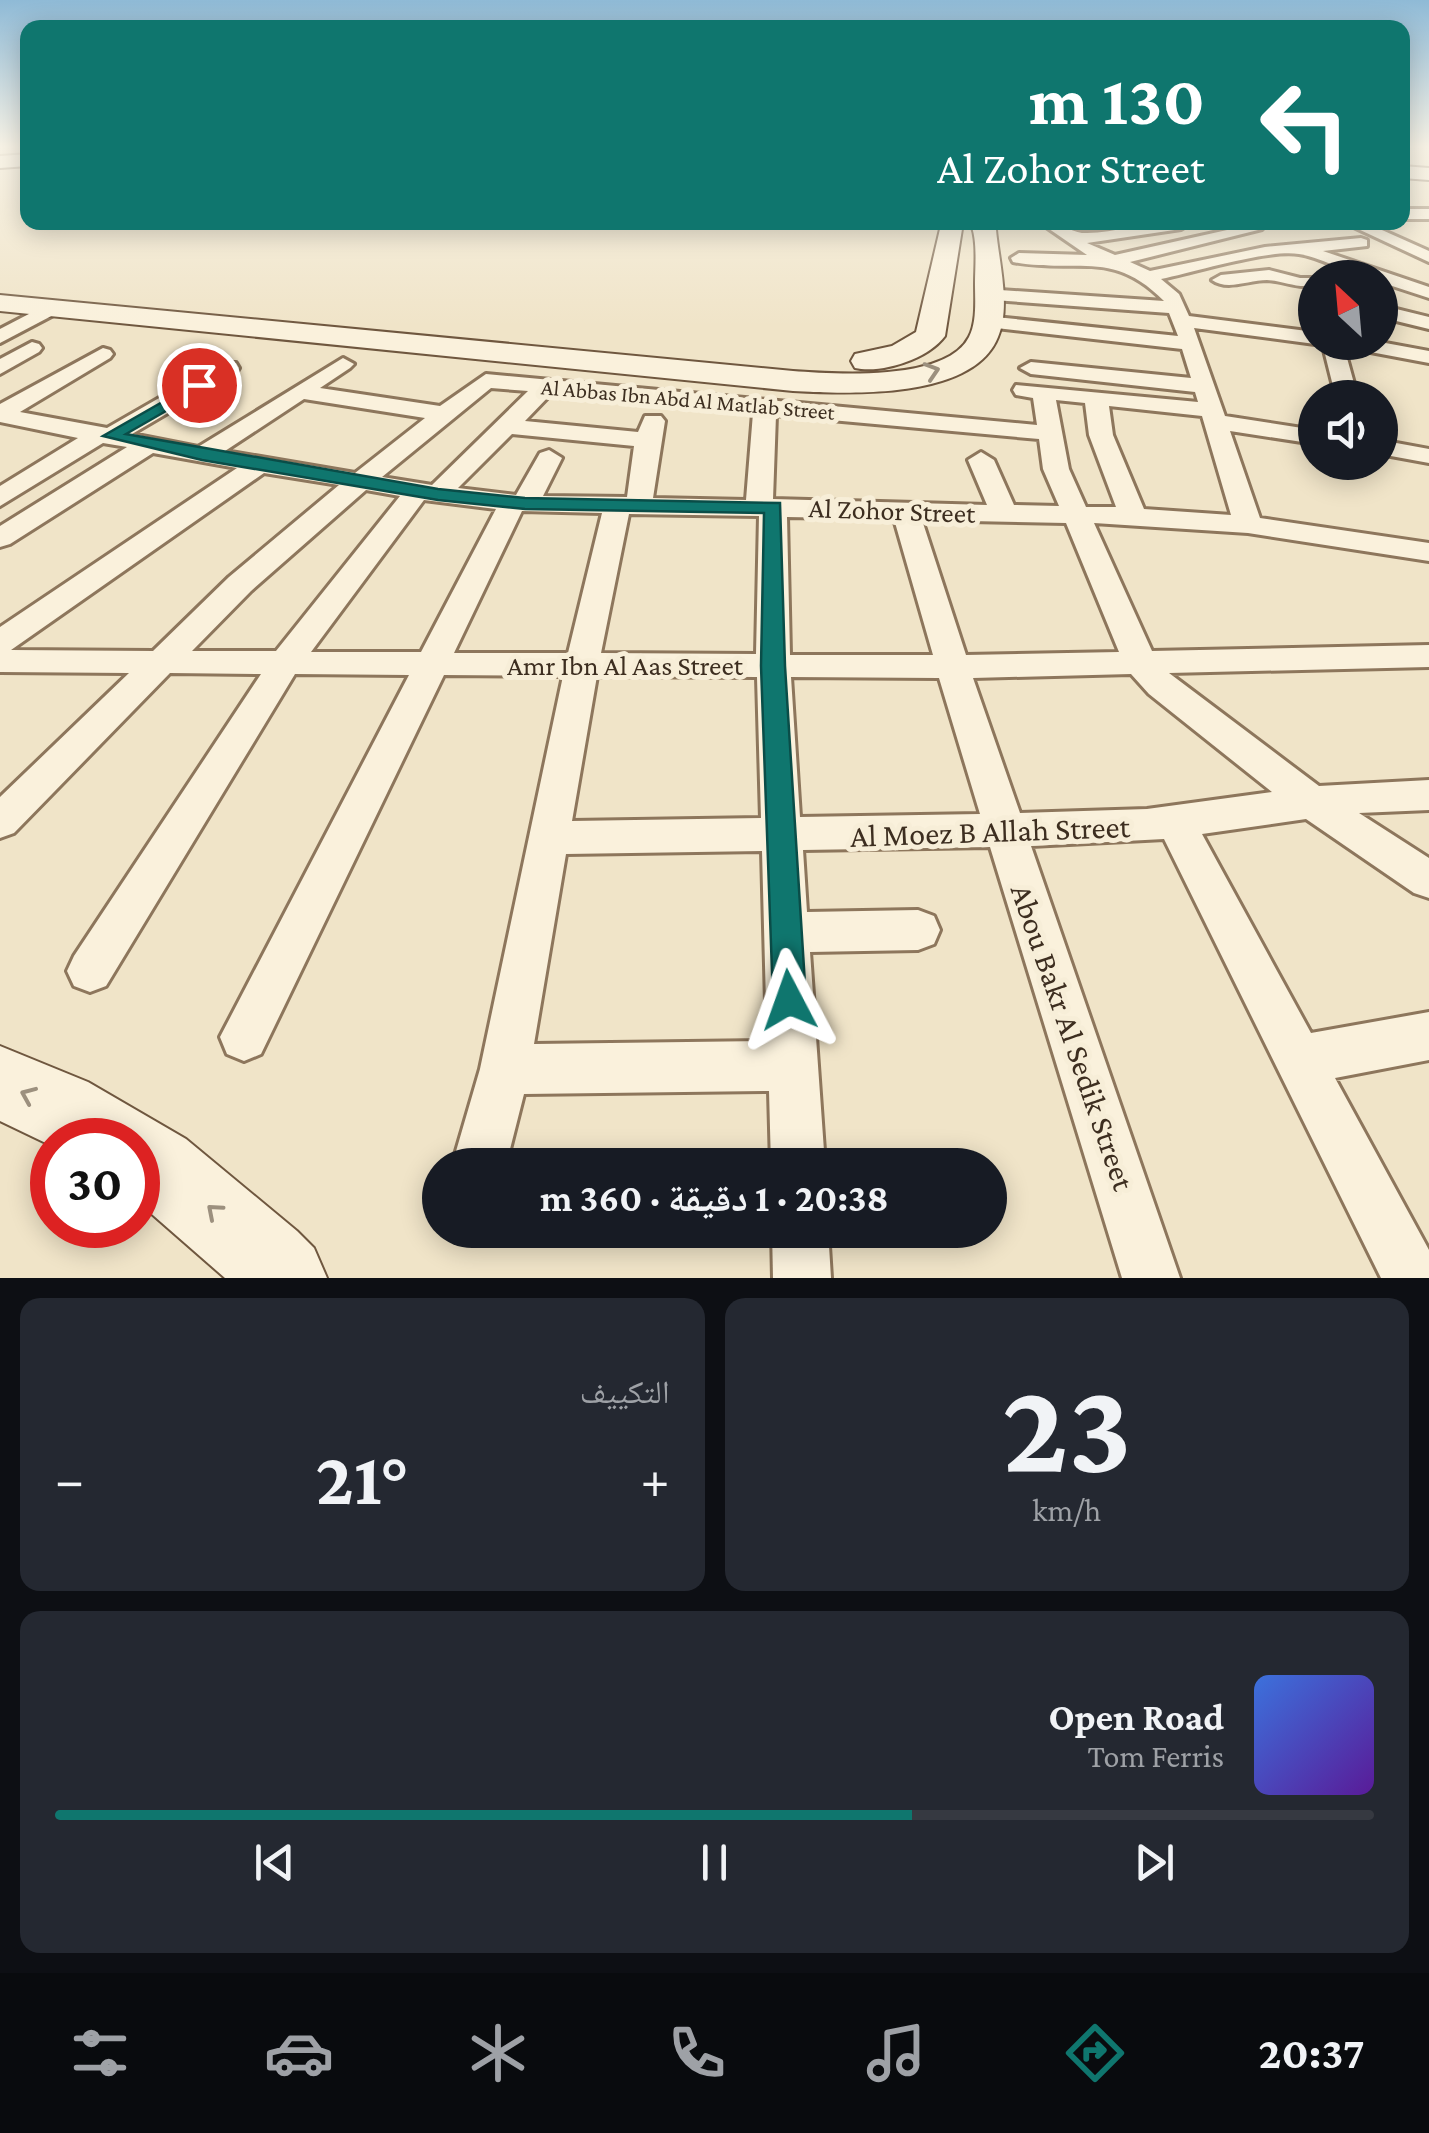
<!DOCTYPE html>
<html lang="ar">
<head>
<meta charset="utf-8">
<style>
  body { margin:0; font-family:"Crimson Pro","Noto Naskh Arabic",serif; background:#242831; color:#f1f3f6; direction:rtl; height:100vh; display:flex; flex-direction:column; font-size:38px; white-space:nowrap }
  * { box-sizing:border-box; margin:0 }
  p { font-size:32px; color:#9ea1a6 }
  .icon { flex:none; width:55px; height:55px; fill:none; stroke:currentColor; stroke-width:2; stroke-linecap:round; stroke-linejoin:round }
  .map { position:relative; height:1278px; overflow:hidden; direction:ltr }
  .drawer { display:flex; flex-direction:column; gap:20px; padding:20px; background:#0d0f14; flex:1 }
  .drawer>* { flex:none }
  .banner { position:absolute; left:20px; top:20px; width:1390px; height:210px; border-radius:20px; box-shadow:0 5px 25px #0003; direction:rtl; background:#0f766e; color:#fff; overflow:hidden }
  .needle { width:65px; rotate:334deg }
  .fabs { position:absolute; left:1298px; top:260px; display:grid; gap:20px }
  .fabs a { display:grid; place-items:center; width:100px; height:100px; border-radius:50%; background:#171b24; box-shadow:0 5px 25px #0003; font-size:50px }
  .speed { position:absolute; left:30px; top:1118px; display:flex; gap:20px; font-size:50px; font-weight:700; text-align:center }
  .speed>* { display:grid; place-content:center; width:130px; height:130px; border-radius:50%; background:#171b24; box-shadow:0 5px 25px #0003; line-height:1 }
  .speed .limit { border:15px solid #d22; background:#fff; color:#111 }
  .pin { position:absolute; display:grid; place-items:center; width:85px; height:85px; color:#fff; margin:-42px; border:5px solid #fff; border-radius:50%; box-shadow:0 2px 10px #0007 }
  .me { position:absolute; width:110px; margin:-55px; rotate:356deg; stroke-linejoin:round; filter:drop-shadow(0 0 8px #0008) }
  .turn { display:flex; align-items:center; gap:35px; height:210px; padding:0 40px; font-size:45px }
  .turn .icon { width:130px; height:130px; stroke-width:2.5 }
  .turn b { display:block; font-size:70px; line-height:85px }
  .big { font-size:75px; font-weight:700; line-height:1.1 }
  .drawer .tile { flex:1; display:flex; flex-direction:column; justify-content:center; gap:15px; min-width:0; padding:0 35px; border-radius:20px; background:#242831 }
  .drawer .dial { align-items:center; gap:0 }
  .dial b { font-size:130px; line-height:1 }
  .song { display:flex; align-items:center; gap:30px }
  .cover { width:120px; height:120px; border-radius:15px; background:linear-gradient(135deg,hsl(220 70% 55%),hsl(270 70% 35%)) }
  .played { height:10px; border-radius:5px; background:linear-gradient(90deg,#0f766e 65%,#363941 65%) }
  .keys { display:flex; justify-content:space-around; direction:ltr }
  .heat { display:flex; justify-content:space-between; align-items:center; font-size:55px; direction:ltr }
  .drawer .tiles { flex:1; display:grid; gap:20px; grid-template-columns:1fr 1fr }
  .tile:last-child { grid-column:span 2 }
  .trip { position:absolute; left:422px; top:1148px; width:585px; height:100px; border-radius:50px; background:#171b24; box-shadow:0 5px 25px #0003; font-weight:700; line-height:100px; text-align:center; direction:rtl }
  .tab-bar { display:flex; height:160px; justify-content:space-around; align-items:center; background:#090b0e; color:#9ea1a6 }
  .tab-bar .icon { width:70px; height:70px }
  .tab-bar .active { color:#0f766e }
  .tab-bar b { font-size:45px; color:#f1f3f6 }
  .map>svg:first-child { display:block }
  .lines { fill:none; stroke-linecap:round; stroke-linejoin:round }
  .street-casing { stroke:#8d765c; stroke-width:6 }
  .secondary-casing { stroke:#6f573f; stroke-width:4 }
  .street { fill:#faf1dc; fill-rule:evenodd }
  .secondary { fill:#faf1dc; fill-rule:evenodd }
  .oneway { stroke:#9c907e }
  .route { fill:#0f766e; stroke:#0a4d48; stroke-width:2.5 }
  .labels { text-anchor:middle; stroke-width:10; stroke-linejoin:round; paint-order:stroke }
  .far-street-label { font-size:22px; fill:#3d2e20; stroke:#f7eed8 }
  .street-label { font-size:28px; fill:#3d2e20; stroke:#f7eed8 }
  .near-street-label { font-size:32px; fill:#3d2e20; stroke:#f7eed8 }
</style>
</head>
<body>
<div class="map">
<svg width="1429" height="1278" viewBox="0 0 1429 1278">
  <rect width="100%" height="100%" fill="#f0e4c8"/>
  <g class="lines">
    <defs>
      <g id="street">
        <rect x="1402" y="209" width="27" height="10"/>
        <path d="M 1039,222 C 1060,222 1073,233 1084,233 C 1119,234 1154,217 1189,224 L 1181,229 L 1087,243 L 1115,255 L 1254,224 L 1262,229 L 1130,262 L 1150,271 L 1265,247 L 1361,238 L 1367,240 L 1367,246 L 1323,251 L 1429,287 L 1429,298 L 1380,282 L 1380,278 C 1351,278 1326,258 1299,254 C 1268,249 1195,272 1161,279 L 1179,294 L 1189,316 L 1315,332 L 1315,342 L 1321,342 L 1315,344 L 1194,328 L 1225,416 L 1315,430 L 1315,444 L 1230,431 L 1260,518 L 1429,543 L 1429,561 L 1248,533 L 1094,523 L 1152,651 L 1429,645 L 1429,667 L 1169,673 L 1319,786 L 1429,780 L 1429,810 L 1359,813 L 1429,858 L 1429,898 L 1414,893 L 1306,819 L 1202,834 L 1311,1033 L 1429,1012 L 1429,1060 L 1335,1078 L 1429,1250 L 1429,1278 L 1381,1278 L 1164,839 L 1031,846 L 1180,1278 L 1122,1278 L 990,847 L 803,850 L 807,912 L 918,910 L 934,916 L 940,930 L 934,944 L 918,950 L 810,952 L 825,1165 L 771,1165 L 769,1091 L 524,1094 L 506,1165 L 452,1165 L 480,1069 L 563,676 L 444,675 L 261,1054 L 244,1061 L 227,1054 L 220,1037 L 409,675 L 295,674 L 106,986 L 90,992 L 74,986 L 67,971 L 74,956 L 261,674 L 170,673 L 14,833 L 0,838 L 0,797 L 129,673 L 0,672 L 0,627 L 237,468 L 153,453 L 10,544 L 0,547 L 0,526 L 127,447 L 103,443 L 0,506 L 0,486 L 78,438 L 0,422 L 0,404 L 103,348 L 110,350 L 113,354 L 110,358 L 20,412 L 107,428 L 220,363 L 236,363 L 239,368 L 236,373 L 132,434 L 198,447 L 343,358 L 354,364 L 350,368 L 320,388 L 440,406 L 486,374 L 1037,425 L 1033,398 L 1016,395 L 1013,390 L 1016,385 L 1198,402 L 1195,392 L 1031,374 L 1020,368 L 1031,362 L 1191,378 L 1182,349 L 979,326 L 976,322 L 986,316 L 1178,336 L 1169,313 L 980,299 L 980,291 L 986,289 L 1164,301 C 1112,248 1076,274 1013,262 L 1011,258 L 1019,253 L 1087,255 ZM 491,388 L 528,391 L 432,485 L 382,477 ZM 551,394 L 753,413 L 746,500 L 653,498 L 665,421 L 661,416 L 645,416 L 638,432 L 525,421 ZM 304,399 L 425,418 L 355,473 L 225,451 ZM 1056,400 L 1085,403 L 1089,435 L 1116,507 L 1086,507 L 1069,469 ZM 1109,406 L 1202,416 L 1231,515 L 1144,509 L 1113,435 ZM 776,415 L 1039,439 L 1043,469 L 1059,506 L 1014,505 L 994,460 L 981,452 L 968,460 L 987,505 L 773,499 ZM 512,434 L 634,446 L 627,497 L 543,496 L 562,458 L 549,450 L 540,453 L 516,495 L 458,488 ZM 264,473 L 339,485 L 229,577 L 153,651 L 11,650 ZM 366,490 L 400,496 L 276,651 L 192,651 L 251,591 ZM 424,500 L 496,509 L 421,652 L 311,652 ZM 522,511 L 602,513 L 568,653 L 454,653 ZM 629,514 L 759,516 L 756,654 L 601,653 ZM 787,517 L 894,519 L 933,655 L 790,655 ZM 922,520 L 1066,523 L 1119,652 L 966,655 ZM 1131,674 L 1149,694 L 1272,792 L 1147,809 L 1020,813 L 973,678 ZM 597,676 L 757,677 L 761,818 L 572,821 ZM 791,677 L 939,678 L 980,814 L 800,817 ZM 762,851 L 767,1041 L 534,1044 L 566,854 Z"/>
        <polygon points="1343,222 1364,222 1429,251 1429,262"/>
        <path d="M 1269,270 L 1300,278 L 1322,278 L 1315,278 L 1315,285 C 1297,289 1285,281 1267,280 C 1249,280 1227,291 1212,280 L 1221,275 Z"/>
        <polygon points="50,303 59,309 57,313 0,343 0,329"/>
        <polygon points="1380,305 1429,317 1429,329 1380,317"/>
        <polygon points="32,342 39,344 42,348 39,352 0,374 0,359"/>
        <polygon points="1322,342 1380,342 1429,351 1429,363 1344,347 1358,398 1336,398"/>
        <polygon points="1380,440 1429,449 1429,463 1380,454"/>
        <polygon points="772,1230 828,1230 831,1278 773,1278"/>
      </g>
      <g id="secondary">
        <polygon points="28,154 28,166 0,168 0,156"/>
        <polygon points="1402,166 1429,168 1429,180 1402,178"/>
        <path d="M 937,222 L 959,222 L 962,229 L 945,336 C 928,359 882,374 855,368 L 851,361 L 855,354 L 892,346 L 916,332 L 940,229 Z"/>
        <path d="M 970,222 L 992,222 L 996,230 C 999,262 1011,307 998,337 C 973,400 848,394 793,391 L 0,311 L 0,295 L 793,371 C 835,374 946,382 969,337 C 977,322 975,300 975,284 C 975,265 978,239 970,222 Z"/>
        <polygon points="0,1046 88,1082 186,1139 297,1231 314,1248 327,1278 225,1278 138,1202 138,1140 52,1140 52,1146 0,1121"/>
      </g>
    </defs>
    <!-- street casing -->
    <use href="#street" class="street-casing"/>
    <!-- secondary casing -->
    <use href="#secondary" class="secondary-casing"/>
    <!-- street -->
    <use href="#street" class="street"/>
    <!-- secondary -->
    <use href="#secondary" class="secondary"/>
  </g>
  <!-- one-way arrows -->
  <defs><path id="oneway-chevron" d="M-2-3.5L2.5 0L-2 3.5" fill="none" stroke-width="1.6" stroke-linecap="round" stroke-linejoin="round" transform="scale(2.5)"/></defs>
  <g class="oneway">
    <use href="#oneway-chevron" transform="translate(932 371) rotate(-18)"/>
    <use href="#oneway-chevron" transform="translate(28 1095) rotate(-157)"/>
    <use href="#oneway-chevron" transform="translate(214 1211) rotate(-139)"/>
  </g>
  <!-- sky -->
  <linearGradient id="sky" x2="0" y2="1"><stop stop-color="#8fbad6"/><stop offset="0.45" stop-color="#f8f3e6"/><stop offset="1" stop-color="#f8f3e6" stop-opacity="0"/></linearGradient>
  <rect width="1429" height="326" fill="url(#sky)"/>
  <!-- route -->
  <polygon class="route" points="199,381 204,382 204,389 126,434 438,489 525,498 780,503 785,666 806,1000 801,1011 789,1016 778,1011 773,1000 761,666 764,513 525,509 438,500 202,460 103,436"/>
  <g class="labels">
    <!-- far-street labels -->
    <g class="far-street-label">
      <text transform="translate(688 399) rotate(5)" y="8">Al Abbas Ibn Abd Al Matlab Street</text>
    </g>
    <!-- street labels -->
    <g class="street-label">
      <text transform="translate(892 510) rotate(2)" y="10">Al Zohor Street</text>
      <text x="625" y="675">Amr Ibn Al Aas Street</text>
    </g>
    <!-- near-street labels -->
    <g class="near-street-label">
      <text transform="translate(990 831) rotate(-2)" y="11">Al Moez B Allah Street</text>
      <text transform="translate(1073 1037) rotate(71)" y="11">Abou Bakr Al Sedik Street</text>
    </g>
  </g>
</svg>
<div class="fabs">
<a><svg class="needle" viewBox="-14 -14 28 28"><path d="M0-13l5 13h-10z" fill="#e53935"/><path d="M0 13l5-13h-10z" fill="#9ea1a6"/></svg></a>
<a><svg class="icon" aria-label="sound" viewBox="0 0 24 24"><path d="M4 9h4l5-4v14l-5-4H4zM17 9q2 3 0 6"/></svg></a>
</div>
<div class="speed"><div class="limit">30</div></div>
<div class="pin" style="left:199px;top:385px;background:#d93025"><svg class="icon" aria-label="arrive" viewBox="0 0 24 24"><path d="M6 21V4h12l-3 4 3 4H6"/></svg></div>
<svg class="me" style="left:789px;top:1000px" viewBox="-20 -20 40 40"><path d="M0-17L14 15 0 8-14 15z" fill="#0f766e" stroke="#fff" stroke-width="4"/></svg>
<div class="trip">20:38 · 1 دقيقة · 360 m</div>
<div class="banner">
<div class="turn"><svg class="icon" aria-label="left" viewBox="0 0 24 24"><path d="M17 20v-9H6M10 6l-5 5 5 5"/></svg><div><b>130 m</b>Al Zohor Street</div></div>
</div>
</div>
<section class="drawer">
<div class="tiles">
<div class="tile dial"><b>23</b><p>km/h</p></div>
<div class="tile"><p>التكييف</p>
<div class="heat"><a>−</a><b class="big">21°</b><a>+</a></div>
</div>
<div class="tile">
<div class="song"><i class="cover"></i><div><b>Open Road</b><p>Tom Ferris</p></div></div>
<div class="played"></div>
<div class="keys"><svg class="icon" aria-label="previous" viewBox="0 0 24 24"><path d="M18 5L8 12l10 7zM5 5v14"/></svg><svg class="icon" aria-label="pause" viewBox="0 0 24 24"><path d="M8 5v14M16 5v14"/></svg><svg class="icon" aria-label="next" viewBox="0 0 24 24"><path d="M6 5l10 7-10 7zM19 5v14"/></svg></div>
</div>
</div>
</section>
<nav class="tab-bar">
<b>20:37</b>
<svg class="icon active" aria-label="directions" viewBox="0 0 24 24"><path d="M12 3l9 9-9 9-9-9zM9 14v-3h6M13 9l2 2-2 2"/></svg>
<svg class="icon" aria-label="music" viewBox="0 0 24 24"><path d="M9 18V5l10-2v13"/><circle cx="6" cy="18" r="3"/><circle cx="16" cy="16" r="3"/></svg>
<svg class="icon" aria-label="phone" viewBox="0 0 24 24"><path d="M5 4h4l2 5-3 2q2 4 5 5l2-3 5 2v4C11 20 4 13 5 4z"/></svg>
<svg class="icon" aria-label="climate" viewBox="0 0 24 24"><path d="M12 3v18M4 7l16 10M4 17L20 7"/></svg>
<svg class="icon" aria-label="car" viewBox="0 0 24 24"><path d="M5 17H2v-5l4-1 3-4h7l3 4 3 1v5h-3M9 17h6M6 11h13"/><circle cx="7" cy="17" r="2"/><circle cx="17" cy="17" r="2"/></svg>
<svg class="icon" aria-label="filters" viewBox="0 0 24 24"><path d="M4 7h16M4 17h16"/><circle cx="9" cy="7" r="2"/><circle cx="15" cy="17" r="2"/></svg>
</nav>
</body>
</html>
